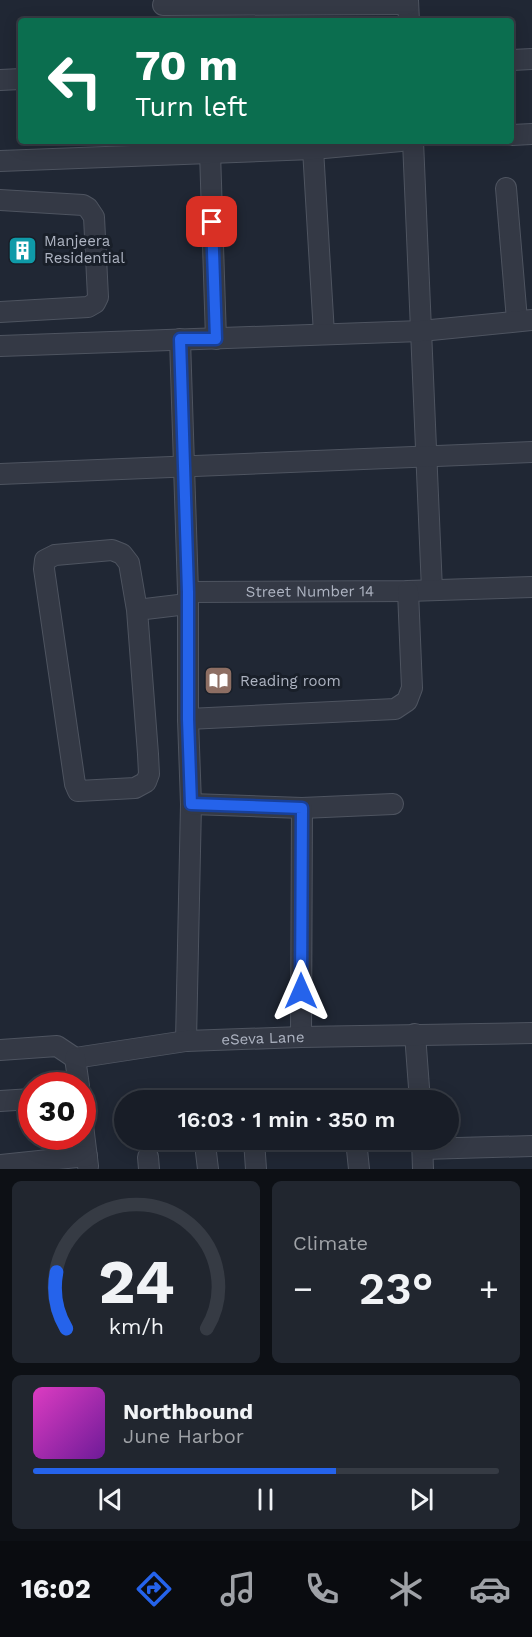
<!DOCTYPE html>
<html lang="en">
<head>
<meta charset="utf-8">
<style>
  body { margin:0; font-family:"Work Sans",sans-serif; background:#21262f; color:#f1f3f6; height:100vh; display:flex; flex-direction:column; font-size:22px; white-space:nowrap }
  * { box-sizing:border-box; margin:0 }
  p { font-size:20px; color:#9fa2a7 }
  .icon { flex:none; width:33px; height:33px; fill:none; stroke:currentColor; stroke-width:2; stroke-linecap:round; stroke-linejoin:round }
  .map { position:relative; height:1169px; overflow:hidden }
  .sheet { display:flex; flex-direction:column; gap:12px; padding:12px; background:#0d1015; flex:1 }
  .sheet>* { flex:none }
  .top-card { position:absolute; left:18px; top:18px; width:496px; height:126px; border-radius:6px; box-shadow:0 3px 15px #0003,0 0 0 2px #363b44; background:#0b6e4f; color:#fff; overflow:hidden }
  .speed { position:absolute; left:18px; top:1072px; display:flex; gap:12px; font-size:30px; font-weight:700; text-align:center }
  .speed>* { display:grid; place-content:center; width:78px; height:78px; border-radius:50%; background:#181d27; box-shadow:0 3px 15px #0003,0 0 0 2px #363b44; line-height:1 }
  .speed .limit { border:9px solid #d22; background:#fff; color:#111 }
  .pin { position:absolute; display:grid; place-items:center; width:51px; height:51px; color:#fff; margin:-26px; border-radius:12px; box-shadow:0 3px 9px #0006 }
  .me { position:absolute; width:66px; margin:-33px; rotate:0deg; stroke-linejoin:round; filter:drop-shadow(0 0 4px #0008) }
  .turn { display:flex; align-items:center; gap:21px; height:126px; padding:0 18px; font-size:27px }
  .turn .icon { width:78px; height:78px; stroke-width:2.5 }
  .turn b { display:block; font-size:42px; line-height:51px }
  .big { font-size:45px; font-weight:600; line-height:1.1 }
  .sheet .widget { flex:1; display:flex; flex-direction:column; justify-content:center; gap:9px; min-width:0; padding:0 21px; border-radius:9px; background:#21262f }
  .sheet .dial { align-items:center; gap:0 }
  .dial svg { height:156px; overflow:visible; fill:none; stroke:#363b44; stroke-width:7; stroke-linecap:round; text-anchor:middle }
  .dial text { fill:#f1f3f6; stroke:none }
  .song { display:flex; align-items:center; gap:18px }
  .cover { width:72px; height:72px; border-radius:9px; background:linear-gradient(135deg,hsl(310 70% 55%),hsl(280 70% 35%)) }
  .played { height:6px; border-radius:3px; background:linear-gradient(90deg,#2563eb 65%,#363b44 65%) }
  .keys { display:flex; justify-content:space-around; direction:ltr }
  .heat { display:flex; justify-content:space-between; align-items:center; font-size:33px; direction:ltr }
  .sheet .tiles { flex:1; display:grid; gap:12px; grid-template-columns:1fr 1fr }
  .widget:last-child { grid-column:span 2 }
  .trip { position:absolute; left:114px; top:1090px; width:345px; height:60px; border-radius:30px; background:#181d27; box-shadow:0 3px 15px #0003,0 0 0 2px #363b44; font-weight:600; line-height:60px; text-align:center }
  .tab-bar { display:flex; height:96px; justify-content:space-around; align-items:center; background:#0a0c10; color:#9fa2a7 }
  .tab-bar .icon { width:42px; height:42px }
  .tab-bar .selected { color:#2563eb }
  .tab-bar b { font-size:27px; color:#f1f3f6 }
  .map>svg:first-child { display:block }
  .lines { fill:none; stroke-linecap:round; stroke-linejoin:round }
  .minor-casing { stroke:#4e5460; stroke-width:22 }
  .minor { stroke:#343945; stroke-width:20 }
  .route-casing { stroke:#184099; stroke-width:15 }
  .route { stroke:#2563eb; stroke-width:10 }
  .labels { text-anchor:middle; stroke-width:6; stroke-linejoin:round; paint-order:stroke }
  .poi-label { font-size:15px; fill:#aeb4c2; stroke:#191f29; text-anchor:start }
  .street-label { font-size:15px; fill:#aeb4c2; stroke:#191f29 }
</style>
</head>
<body>
<div class="map">
<svg width="532" height="1169" viewBox="0 0 532 1169">
  <rect width="100%" height="100%" fill="#202734"/>
  <g class="lines">
    <defs>
      <g id="minor">
        <polyline points="408,0 409,21"/>
        <polyline points="163,5 408,4"/>
        <polyline points="512,60 532,59"/>
        <polyline points="0,80 21,79"/>
        <polyline points="512,135 532,134"/>
        <polyline points="413,141 432,590"/>
        <polyline points="313,149 324,334"/>
        <polyline points="210,152 216,339"/>
        <polyline points="0,161 313,149 401,141"/>
        <polyline points="506,188 517,320"/>
        <polyline points="0,200 83,205 88,208 94,217 98,297 95,303 88,307 0,312"/>
        <polyline points="180,339 188,592 188,719 191,804 186,1041"/>
        <polyline points="0,346 421,331 532,320"/>
        <polyline points="0,474 532,452"/>
        <path id="s1" d="M 188,592 L 408,591 L 532,587"/>
        <polyline points="137,610 129,563 122,554 112,550 55,555 45,560 44,569 75,784 78,791 135,788 146,782 149,774 148,754 137,610 187,604"/>
        <polyline points="188,719 395,709 407,701 412,688 408,591"/>
        <polyline points="191,804 302,808 393,804"/>
        <polyline points="415,1034 420,1101"/>
        <polyline points="301,1037 302,808"/>
        <path id="s2" d="M 0,1050 L 57,1046 L 75,1058 L 186,1041 L 301,1037 L 532,1033"/>
        <polyline points="75,1058 79,1086"/>
        <polyline points="0,1101 32,1099"/>
        <polyline points="82,1117 88,1166"/>
        <polyline points="254,1140 256,1169"/>
        <polyline points="356,1140 359,1169"/>
        <polyline points="422,1140 423,1169"/>
        <polyline points="205,1144 208,1169"/>
        <polyline points="423,1149 532,1146"/>
        <polyline points="148,1157 149,1169"/>
        <polyline points="0,1165 87,1156"/>
      </g>
    </defs>
    <!-- minor casing -->
    <use href="#minor" class="minor-casing"/>
    <!-- minor -->
    <use href="#minor" class="minor"/>
  </g>
  <g class="lines">
    <defs>
      <polyline id="route" points="212,222 216,339 180,339 188,592 188,719 191,804 302,808 301,991"/>
    </defs>
    <!-- route casing -->
    <use href="#route" class="route-casing"/>
    <!-- route -->
    <use href="#route" class="route"/>
  </g>
  <!-- icons -->
  <defs>
    <symbol id="building-square" viewBox="-11 -11 22 22"><rect x="-9" y="-9" width="18" height="18" rx="4" fill="#0f9aa8" stroke="#191f29"/><path d="M-4-6H4V6H1V3H-1V6H-4ZM-2.5-4.3h1.7v1.8h-1.7ZM.8-4.3h1.7v1.8H.8ZM-2.5-1h1.7V.8h-1.7ZM.8-1h1.7V.8H.8Z" fill="#fff"/></symbol>
    <symbol id="library-square" viewBox="-11 -11 22 22"><rect x="-9" y="-9" width="18" height="18" rx="4" fill="#8d6e63" stroke="#191f29"/><path d="M-6-4Q-3-5.5-.7-3.5V5Q-3 3-6 4ZM6-4Q3-5.5 .7-3.5V5Q3 3 6 4Z" fill="#fff"/></symbol>
  </defs>
  <g fill-rule="evenodd">
    <use href="#building-square" x="6" y="234" width="33" height="33"/>
    <use href="#library-square" x="202" y="664" width="33" height="33"/>
  </g>
  <g class="labels">
    <!-- poi labels -->
    <g class="poi-label">
      <text x="44" y="246">Manjeera<tspan x="44" dy="17">Residential</tspan></text>
      <text x="240" y="686">Reading room</text>
    </g>
    <!-- street labels -->
    <g class="street-label">
      <text dy="5" stroke="none"><textPath href="#s1" startOffset="122">Street Number 14</textPath></text>
      <text dy="5" stroke="none"><textPath href="#s2" startOffset="268">eSeva Lane</textPath></text>
    </g>
  </g>
</svg>
<div class="speed"><div class="limit">30</div></div>
<div class="pin" style="left:212px;top:222px;background:#d93025"><svg class="icon" aria-label="arrive" viewBox="0 0 24 24"><path d="M6 21V4h12l-3 4 3 4H6"/></svg></div>
<svg class="me" style="left:301px;top:991px" viewBox="-20 -20 40 40"><path d="M0-17L14 15 0 8-14 15z" fill="#2563eb" stroke="#fff" stroke-width="4"/></svg>
<div class="trip">16:03 · 1 min · 350 m</div>
<div class="top-card">
<div class="turn"><svg class="icon" aria-label="left" viewBox="0 0 24 24"><path d="M17 20v-9H6M10 6l-5 5 5 5"/></svg><div><b>70 m</b>Turn left</div></div>
</div>
</div>
<section class="sheet">
<div class="tiles">
<div class="widget dial"><svg viewBox="0 0 100 80">
<path d="M14 69A42 42 0 1 1 86 69"/>
<path d="M14 69A42 42 0 0 1 9 40" stroke="#2563eb"/>
<text x="50" y="56" font-size="32" font-weight="700">24</text>
<text x="50" y="72" font-size="11">km/h</text>
</svg></div>
<div class="widget"><p>Climate</p>
<div class="heat"><a>−</a><b class="big">23°</b><a>+</a></div>
</div>
<div class="widget">
<div class="song"><i class="cover"></i><div><b>Northbound</b><p>June Harbor</p></div></div>
<div class="played"></div>
<div class="keys"><svg class="icon" aria-label="previous" viewBox="0 0 24 24"><path d="M18 5L8 12l10 7zM5 5v14"/></svg><svg class="icon" aria-label="pause" viewBox="0 0 24 24"><path d="M8 5v14M16 5v14"/></svg><svg class="icon" aria-label="next" viewBox="0 0 24 24"><path d="M6 5l10 7-10 7zM19 5v14"/></svg></div>
</div>
</div>
</section>
<nav class="tab-bar">
<b>16:02</b>
<svg class="icon selected" aria-label="directions" viewBox="0 0 24 24"><path d="M12 3l9 9-9 9-9-9zM9 14v-3h6M13 9l2 2-2 2"/></svg>
<svg class="icon" aria-label="music" viewBox="0 0 24 24"><path d="M9 18V5l10-2v13"/><circle cx="6" cy="18" r="3"/><circle cx="16" cy="16" r="3"/></svg>
<svg class="icon" aria-label="phone" viewBox="0 0 24 24"><path d="M5 4h4l2 5-3 2q2 4 5 5l2-3 5 2v4C11 20 4 13 5 4z"/></svg>
<svg class="icon" aria-label="climate" viewBox="0 0 24 24"><path d="M12 3v18M4 7l16 10M4 17L20 7"/></svg>
<svg class="icon" aria-label="car" viewBox="0 0 24 24"><path d="M5 17H2v-5l4-1 3-4h7l3 4 3 1v5h-3M9 17h6M6 11h13"/><circle cx="7" cy="17" r="2"/><circle cx="17" cy="17" r="2"/></svg>
</nav>
</body>
</html>
